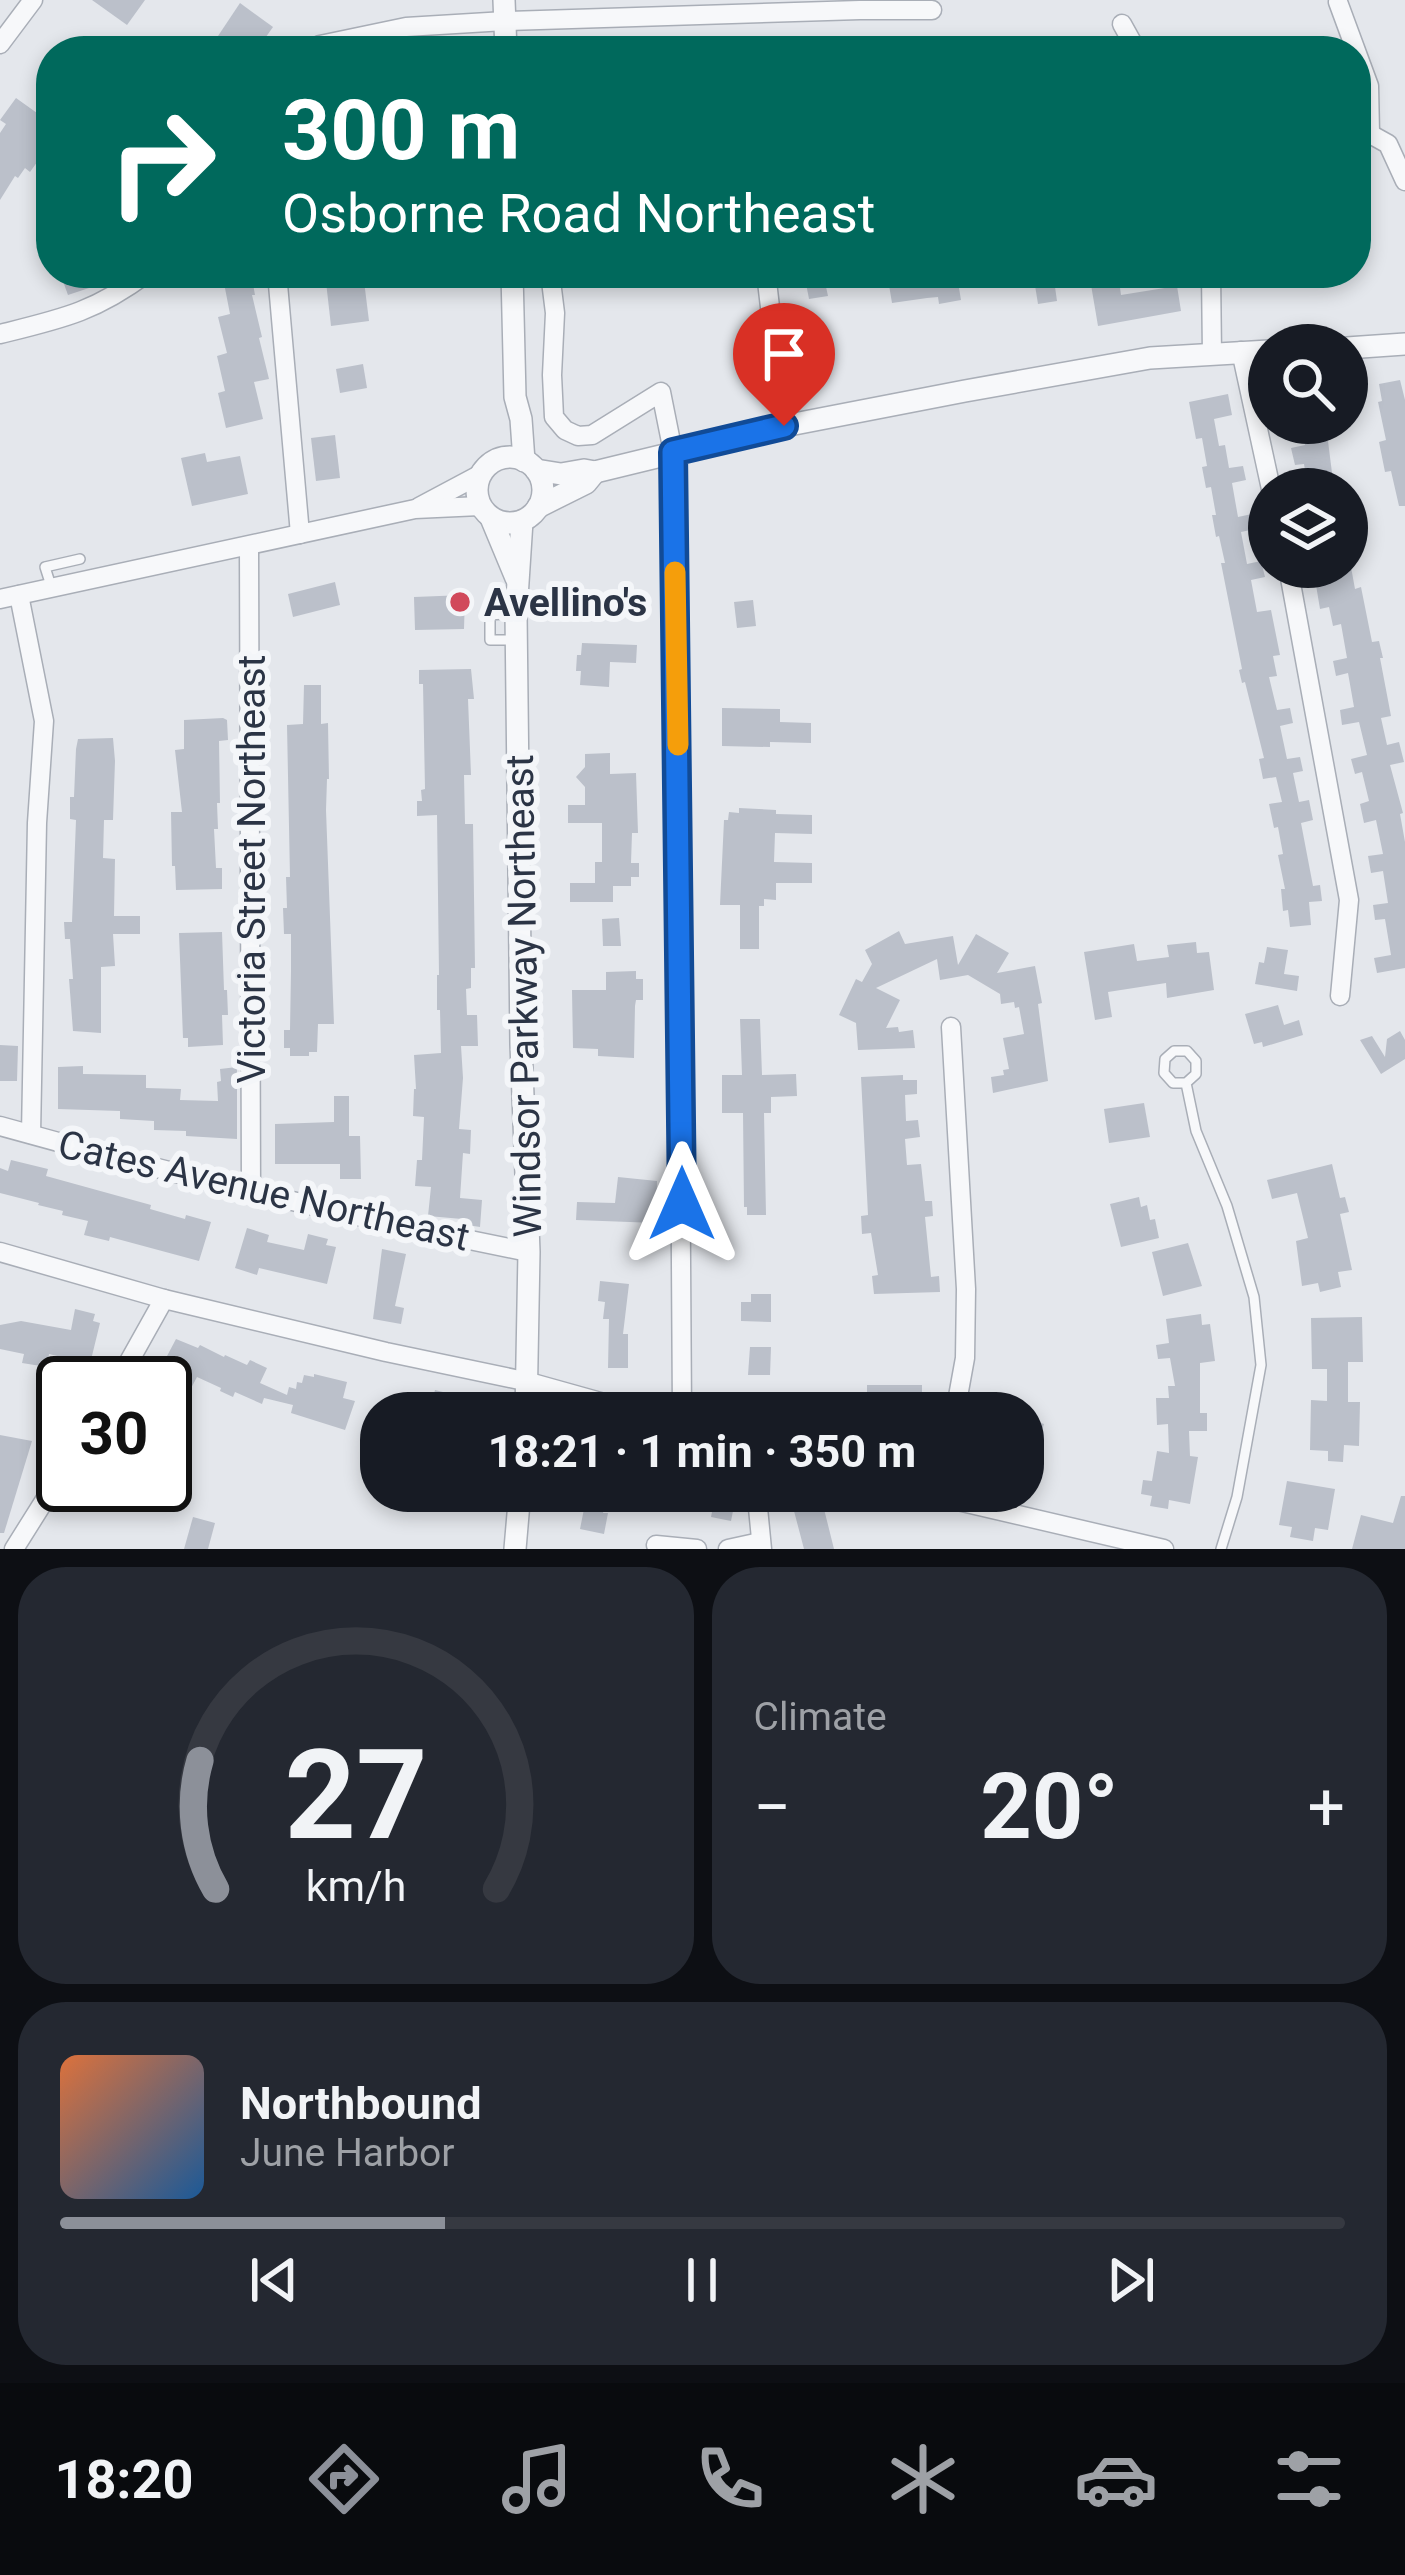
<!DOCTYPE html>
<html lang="en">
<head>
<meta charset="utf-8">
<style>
  body { margin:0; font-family:Roboto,sans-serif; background:#242831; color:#f1f3f6; height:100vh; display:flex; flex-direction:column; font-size:45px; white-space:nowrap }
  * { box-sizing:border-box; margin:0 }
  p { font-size:39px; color:#9ea1a6 }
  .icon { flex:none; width:66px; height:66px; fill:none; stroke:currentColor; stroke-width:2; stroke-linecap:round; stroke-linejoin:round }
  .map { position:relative; height:1549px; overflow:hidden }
  .sheet { display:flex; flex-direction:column; gap:18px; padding:18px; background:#0d0f14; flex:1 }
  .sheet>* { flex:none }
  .top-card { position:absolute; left:36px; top:36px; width:1335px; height:252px; border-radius:48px; box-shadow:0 6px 18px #0003; background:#00695c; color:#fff; overflow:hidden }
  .controls { position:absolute; left:1248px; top:324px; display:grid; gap:24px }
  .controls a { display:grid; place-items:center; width:120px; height:120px; border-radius:50%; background:#171b24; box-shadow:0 6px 18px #0003; font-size:60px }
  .speed { position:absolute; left:36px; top:1356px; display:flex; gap:24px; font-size:60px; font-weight:700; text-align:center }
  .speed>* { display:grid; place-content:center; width:156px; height:156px; border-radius:50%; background:#171b24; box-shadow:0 6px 18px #0003; line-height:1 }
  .speed .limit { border:6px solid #111; border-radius:18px; background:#fff; color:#111 }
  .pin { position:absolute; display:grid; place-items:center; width:102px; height:102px; color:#fff; margin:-123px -51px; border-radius:50% 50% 50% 0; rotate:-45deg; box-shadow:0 0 12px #0007 }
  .pin .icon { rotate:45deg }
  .me { position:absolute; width:132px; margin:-66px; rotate:0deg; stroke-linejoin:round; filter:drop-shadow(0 0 9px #0008) }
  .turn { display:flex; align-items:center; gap:42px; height:252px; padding:0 48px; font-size:54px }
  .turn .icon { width:156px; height:156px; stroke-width:2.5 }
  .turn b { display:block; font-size:84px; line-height:102px }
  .big { font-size:90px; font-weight:700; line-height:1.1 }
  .sheet .widget { flex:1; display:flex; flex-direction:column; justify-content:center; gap:18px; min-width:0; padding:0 42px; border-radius:48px; background:#242831 }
  .sheet .dial { align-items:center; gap:0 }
  .dial svg { height:312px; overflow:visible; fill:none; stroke:#363941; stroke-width:7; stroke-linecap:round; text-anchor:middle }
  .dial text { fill:#f1f3f6; stroke:none }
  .song { display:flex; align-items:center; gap:36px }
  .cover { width:144px; height:144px; border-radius:18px; background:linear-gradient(135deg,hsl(20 70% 55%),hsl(210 70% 35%)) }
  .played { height:12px; border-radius:6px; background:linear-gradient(90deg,#8c9099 30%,#363941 30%) }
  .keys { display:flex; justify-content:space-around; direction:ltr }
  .heat { display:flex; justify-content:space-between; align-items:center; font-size:66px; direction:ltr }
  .sheet .tiles { flex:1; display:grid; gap:18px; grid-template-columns:1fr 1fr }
  .widget:last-child { grid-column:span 2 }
  .trip { position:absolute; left:360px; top:1392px; width:684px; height:120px; border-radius:48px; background:#171b24; box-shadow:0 6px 18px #0003; font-weight:700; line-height:120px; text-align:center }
  .tabs { display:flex; height:192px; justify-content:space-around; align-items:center; background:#090b0e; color:#9ea1a6 }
  .tabs .icon { width:84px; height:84px }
  .tabs .on { color:#8c9099 }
  .tabs b { font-size:54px; color:#f1f3f6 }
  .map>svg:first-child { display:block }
  .building { fill:#bbc0ca }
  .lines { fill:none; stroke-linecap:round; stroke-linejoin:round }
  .service-casing { stroke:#a9aeb7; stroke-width:12 }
  .minor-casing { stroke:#a9aeb7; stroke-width:21 }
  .tertiary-casing { stroke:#a9aeb7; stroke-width:24 }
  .service { stroke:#f7f8fa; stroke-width:9 }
  .minor { stroke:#f7f8fa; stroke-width:18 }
  .tertiary { stroke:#f7f8fa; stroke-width:21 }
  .route-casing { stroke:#114b97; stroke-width:30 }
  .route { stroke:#1a73e8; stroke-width:21 }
  .slow { stroke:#f59e0b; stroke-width:21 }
  .poi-dot { fill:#d1495b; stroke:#f4f6f9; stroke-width:4.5 }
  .labels { text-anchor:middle; stroke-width:12; stroke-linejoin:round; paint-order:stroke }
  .poi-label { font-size:39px; font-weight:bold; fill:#2b3445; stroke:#f4f6f9; text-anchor:start }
  .street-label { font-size:39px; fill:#2b3445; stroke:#f4f6f9 }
</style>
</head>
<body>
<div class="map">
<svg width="1405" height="1549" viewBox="0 0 1405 1549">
  <rect width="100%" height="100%" fill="#e4e7ec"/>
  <!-- building -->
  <g class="building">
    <polygon points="92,0 145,0 127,25"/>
    <polygon points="240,3 273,27 256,51 227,51 214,42"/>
    <polygon points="16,98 51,123 51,134 36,155 40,158 30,172 25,168 18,178 15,176 0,200 0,133 6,124 0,120"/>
    <polygon points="60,273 124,273 113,280 68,295"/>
    <polygon points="251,273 255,295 252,295 262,337 259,338 269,379 254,382 263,419 226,428 218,393 225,391 217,356 227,353 218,317 230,314 223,278"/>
    <polygon points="325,273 363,273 369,321 331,326"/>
    <polygon points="804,273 823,273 828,296 809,299"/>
    <polygon points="887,273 910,273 911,276 925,273 988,273 989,286 959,288 961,300 939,304 938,297 927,298 892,303"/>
    <polygon points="1033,273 1053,273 1057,301 1038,304"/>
    <polygon points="1089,273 1118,273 1121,295 1177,286 1181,311 1098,326"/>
    <polygon points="363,364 367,388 340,393 336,369"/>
    <polygon points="1400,380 1405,400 1405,506 1399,506 1391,471 1385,472 1379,442 1386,440 1378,402 1382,401 1379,384"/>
    <polygon points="1228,394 1232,415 1214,419 1219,446 1225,445 1229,468 1243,466 1246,480 1232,483 1238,517 1252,514 1255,529 1241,532 1247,564 1261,561 1265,577 1251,580 1257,612 1271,610 1280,655 1273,656 1277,676 1269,677 1277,710 1290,708 1293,723 1280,726 1287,759 1300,757 1303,771 1293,773 1299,802 1309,800 1313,820 1301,823 1313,886 1320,885 1322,901 1309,902 1311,925 1290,927 1288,910 1283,911 1281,889 1285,889 1278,855 1283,854 1278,827 1274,828 1269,804 1282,802 1276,777 1263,779 1259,759 1264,758 1245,682 1242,683 1239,670 1242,669 1221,563 1225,563 1219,536 1216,537 1212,515 1216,515 1211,487 1206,488 1202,467 1207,466 1202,438 1196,439 1189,402"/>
    <polygon points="1300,423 1321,423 1325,441 1328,441 1334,489 1308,489 1304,464 1295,465 1291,448 1305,445"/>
    <polygon points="335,435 340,478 316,481 311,438"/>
    <polygon points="205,453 207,462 240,456 248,494 192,506 181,458"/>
    <polygon points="1313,567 1351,567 1355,589 1361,587 1372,642 1379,641 1383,658 1380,658 1391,716 1381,718 1387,745 1399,742 1404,762 1390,765 1403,813 1400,814 1405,842 1405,968 1377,973 1374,958 1391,955 1385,919 1375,920 1373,905 1388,903 1383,871 1371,873 1368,856 1383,854 1376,820 1364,823 1360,804 1369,801 1362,772 1355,774 1351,759 1367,755 1359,722 1342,725 1340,710 1354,707 1348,673 1336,676 1333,661 1347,658 1341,624 1333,626 1329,607 1320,609"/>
    <polygon points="335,582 340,605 293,617 288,594"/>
    <polygon points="465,595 464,629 415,630 414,597"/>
    <polygon points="753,600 756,626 737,628 734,602"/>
    <polygon points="582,643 637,645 636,663 610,662 609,687 580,685 581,671 576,671 577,655 581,655"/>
    <polygon points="471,669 474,699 468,699 471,775 464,775 465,824 473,824 475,968 471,968 471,988 466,989 467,1015 477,1015 478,1046 461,1046 463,1078 459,1129 471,1130 470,1154 463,1153 460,1198 482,1200 480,1227 461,1224 462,1219 428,1216 431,1187 415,1186 417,1160 422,1160 424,1117 413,1116 414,1089 416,1089 414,1055 441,1053 440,1010 437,1010 437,975 439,975 437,815 417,816 417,801 422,801 421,790 425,789 423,684 419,684 419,670"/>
    <polygon points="304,685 321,685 321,724 328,723 329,779 327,779 326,810 334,1024 318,1024 317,1052 309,1052 309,1056 290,1056 290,1048 284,1048 284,1030 290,1030 291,971 291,934 284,934 283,908 287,908 286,877 290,877 287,725 303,724"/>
    <polygon points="722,708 780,709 780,722 811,723 811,743 770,742 770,747 722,746"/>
    <polygon points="223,718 227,720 228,740 219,741 220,803 217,803 218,829 214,829 216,868 222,868 222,889 176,890 175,866 172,866 171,812 182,812 175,750 184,749 184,720"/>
    <polygon points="113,738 115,761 113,820 104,820 103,858 115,859 114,916 140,916 140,934 113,934 115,966 101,967 101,1033 73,1031 69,979 73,979 70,939 65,939 64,922 72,922 76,820 70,819 70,797 74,797 76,749 78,739"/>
    <polygon points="610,753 610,774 636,773 638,833 632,833 631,863 639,863 639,877 631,877 631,886 613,886 613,902 570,902 570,883 595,883 595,862 602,862 602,823 568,823 568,805 585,805 585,787 576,777 585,767 585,754"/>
    <polygon points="739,808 776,810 776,814 812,815 812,834 775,833 774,862 812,863 812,883 776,883 776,900 764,899 764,906 759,906 759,949 740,949 740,905 720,905 724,820 728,820 729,812 739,813"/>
    <polygon points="619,918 621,946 603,946 602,919"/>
    <polygon points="899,931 905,944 953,936 958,965 976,934 1009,953 997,973 1035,966 1042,1003 1038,1004 1048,1081 993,1093 991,1077 1004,1075 1003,1070 1009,1069 1003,1038 1024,1034 1019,1007 1015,1008 1014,1002 1001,1004 1000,994 968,975 940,980 937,959 876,988 900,1000 886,1028 898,1027 899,1032 913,1030 915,1048 858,1050 856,1023 839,1015 856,979 862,982 872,964 865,950"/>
    <polygon points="222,932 224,990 227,990 228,1015 222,1015 223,1045 188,1047 188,1038 183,1038 179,933"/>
    <polygon points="1196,942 1197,953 1209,952 1214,990 1167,998 1166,983 1108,992 1112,1017 1095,1020 1084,952 1134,944 1137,961 1169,957 1167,945"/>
    <polygon points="1267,947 1288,950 1284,974 1299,976 1297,991 1255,984 1259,962 1264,963"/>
    <polygon points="636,971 636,979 643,979 643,1000 636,1000 635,1006 634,1058 598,1056 598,1049 573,1048 572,990 606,990 606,972"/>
    <polygon points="1278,1005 1284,1025 1299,1020 1303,1035 1263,1047 1262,1042 1254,1044 1245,1014"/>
    <polygon points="740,1019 760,1019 762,1075 796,1074 797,1096 771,1097 771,1113 764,1113 766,1215 747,1215 747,1207 744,1207 743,1113 722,1113 722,1075 742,1075"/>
    <polygon points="1400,1031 1405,1040 1405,1059 1381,1074 1360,1040 1372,1036 1385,1057 1387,1039"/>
    <polygon points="0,1045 18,1046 17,1081 0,1081"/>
    <polygon points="83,1066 83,1074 146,1075 146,1088 181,1089 180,1100 218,1101 217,1082 221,1081 220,1069 237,1067 237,1139 186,1136 186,1131 154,1130 154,1121 120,1119 120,1111 58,1109 58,1067"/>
    <polygon points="903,1075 903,1080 917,1080 917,1094 905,1095 906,1121 918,1120 920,1137 905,1139 907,1165 921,1164 925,1201 932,1201 933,1216 925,1217 931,1277 939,1276 940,1292 874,1294 872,1276 878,1275 871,1233 862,1234 861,1216 868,1215 861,1077"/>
    <polygon points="334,1096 349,1096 349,1136 360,1136 361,1179 340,1179 340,1164 275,1164 275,1124 334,1122"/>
    <polygon points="1144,1103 1150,1137 1109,1143 1104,1109"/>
    <polygon points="11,1160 48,1169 46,1176 151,1205 150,1209 185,1219 186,1215 211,1222 199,1261 110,1237 109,1241 84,1235 88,1221 62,1215 63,1211 38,1205 39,1203 0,1193 0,1168 8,1171"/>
    <polygon points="1332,1164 1340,1198 1345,1197 1349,1212 1340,1214 1352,1270 1338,1272 1341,1287 1320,1292 1318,1283 1302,1286 1296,1241 1308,1238 1297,1193 1272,1199 1267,1180"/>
    <polygon points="618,1177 657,1181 656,1223 576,1220 577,1202 615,1203"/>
    <polygon points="1139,1197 1141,1207 1147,1205 1150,1220 1155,1219 1159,1238 1121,1247 1110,1204"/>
    <polygon points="247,1228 269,1235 267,1242 304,1250 308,1234 328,1239 326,1245 336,1247 327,1284 259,1268 257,1275 235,1268"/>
    <polygon points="1188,1243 1202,1286 1163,1296 1152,1252"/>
    <polygon points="382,1249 406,1254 395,1306 404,1308 401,1324 373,1319"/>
    <polygon points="600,1281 629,1284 623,1334 628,1334 628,1368 608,1368 609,1319 603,1319 605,1302 598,1301"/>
    <polygon points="751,1294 771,1294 771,1322 741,1321 741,1302 751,1302"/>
    <polygon points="75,1309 95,1314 93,1321 100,1323 90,1364 49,1354 47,1367 22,1363 24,1354 0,1349 0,1325 21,1321 71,1330"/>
    <polygon points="1201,1314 1202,1325 1210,1324 1215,1361 1200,1363 1200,1413 1207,1413 1207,1431 1189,1431 1190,1456 1198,1457 1190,1504 1169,1500 1168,1509 1150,1506 1152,1496 1141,1494 1143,1480 1152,1481 1157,1451 1169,1453 1168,1424 1157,1425 1156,1398 1169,1398 1168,1386 1175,1386 1170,1358 1158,1359 1156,1345 1169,1343 1166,1319"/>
    <polygon points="1362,1317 1363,1362 1348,1362 1348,1402 1360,1402 1359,1446 1344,1445 1343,1462 1328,1461 1328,1451 1310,1450 1311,1400 1327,1401 1327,1369 1312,1369 1311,1318"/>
    <polygon points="176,1339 198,1348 200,1345 224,1357 225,1355 247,1365 250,1360 267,1368 260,1383 287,1395 289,1387 296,1389 297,1382 302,1383 304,1375 314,1377 314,1374 347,1382 343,1398 355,1401 345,1430 291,1413 293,1405 264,1398 262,1404 235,1392 233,1397 220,1391 221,1388 197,1377 189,1392 157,1375"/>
    <polygon points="750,1347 771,1347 770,1375 748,1375"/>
    <polygon points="867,1385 922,1385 922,1405 905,1405 905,1408 867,1408"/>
    <polygon points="435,1390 467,1398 464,1413 433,1413 434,1409 430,1408"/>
    <polygon points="1023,1417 1044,1424 1026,1480 1023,1479"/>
    <polygon points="0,1435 32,1441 4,1533 0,1533"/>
    <polygon points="1287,1481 1335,1489 1328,1530 1315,1528 1313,1541 1290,1537 1292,1527 1279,1525"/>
    <polygon points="716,1491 742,1491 738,1507 734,1506 731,1521 711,1517"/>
    <polygon points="812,1491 814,1503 822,1501 834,1549 804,1549 794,1511 798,1510 795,1496"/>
    <polygon points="587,1494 606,1498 603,1513 608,1513 604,1534 580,1529"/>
    <polygon points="1401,1496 1405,1496 1405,1549 1352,1549 1361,1515 1393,1523"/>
    <polygon points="193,1517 215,1523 208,1549 184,1549"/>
  </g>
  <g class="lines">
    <defs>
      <g id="service">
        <polyline points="52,589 45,567 80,559"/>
        <polyline points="516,613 490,615 490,640 516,640"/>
        <polyline points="1186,1083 1173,1083 1164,1073 1165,1059 1174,1051 1187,1051 1196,1061 1196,1074 1186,1083 1196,1131 1227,1206 1254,1297 1261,1365 1237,1497 1221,1549"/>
      </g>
      <g id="minor">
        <polyline points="1338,2 1369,86 1370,134 1356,143"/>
        <polyline points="1122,24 1137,51"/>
        <polyline points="0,44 33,0"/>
        <polyline points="308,51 320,45 406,27 505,21 860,10 932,10"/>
        <polyline points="1370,134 1388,144 1405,181"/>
        <polyline points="277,273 300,534"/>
        <polyline points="550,273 555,313 552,375 554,417 565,430 578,436 592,435 661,392 673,452 677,657 682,1413"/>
        <polyline points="766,273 784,426"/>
        <polyline points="1211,273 1212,355"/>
        <path d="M 0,334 C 61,319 95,312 147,273"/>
        <polyline points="1241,351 1271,489"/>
        <polyline points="419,507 481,474"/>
        <polyline points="249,546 251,1192"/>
        <polyline points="1288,567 1349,900 1340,996"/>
        <polyline points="19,595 44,721 37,823 31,1134"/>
        <polyline points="0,599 415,509 480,506"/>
        <polyline points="951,1027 966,1289 965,1358 955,1413"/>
        <path d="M 0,1126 C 175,1175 351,1217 529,1252"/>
        <polyline points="0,1252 164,1299 386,1352 529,1382 640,1413"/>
        <polyline points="117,1383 164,1299"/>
        <polyline points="760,1491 758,1508 762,1549"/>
        <polyline points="915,1491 1164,1549"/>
        <polyline points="656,1545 697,1549"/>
        <polyline points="14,1549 63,1471"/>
        <polyline points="728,1549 760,1542"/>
      </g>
      <g id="tertiary">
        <polyline points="504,0 506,51"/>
        <polyline points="512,273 515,397 521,419 524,461"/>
        <polyline points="1347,348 1405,344"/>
        <circle cx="510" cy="490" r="33"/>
        <polyline points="536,470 561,474 584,470 595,472 784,426 965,391 1150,358 1269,351"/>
        <polyline points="538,507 586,483 595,472"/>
        <polyline points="491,518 516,578"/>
        <polyline points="522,521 516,613 521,1044 529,1252 526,1413"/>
        <polyline points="515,1549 520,1491"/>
      </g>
    </defs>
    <!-- service casing -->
    <use href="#service" class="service-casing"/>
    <!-- minor casing -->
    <use href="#minor" class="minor-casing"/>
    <!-- tertiary casing -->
    <use href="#tertiary" class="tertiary-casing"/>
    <!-- service -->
    <use href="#service" class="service"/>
    <!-- minor -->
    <use href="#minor" class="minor"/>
    <!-- tertiary -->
    <use href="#tertiary" class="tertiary"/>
  </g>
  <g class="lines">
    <defs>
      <polyline id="route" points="682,1204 673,452 784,426"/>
    </defs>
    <!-- route casing -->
    <use href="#route" class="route-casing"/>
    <!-- route -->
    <use href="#route" class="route"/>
    <!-- slow -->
    <polyline class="slow" points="675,572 678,745"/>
  </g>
  <!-- markers -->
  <circle class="poi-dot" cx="460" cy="602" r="12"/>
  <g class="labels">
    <!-- poi labels -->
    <g class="poi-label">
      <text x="484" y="616">Avellino's</text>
    </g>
    <!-- street labels -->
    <g class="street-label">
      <text transform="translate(251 869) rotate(-90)" y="14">Victoria Street Northeast</text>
      <text transform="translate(523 996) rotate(-91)" y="14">Windsor Parkway Northeast</text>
      <text transform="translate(264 1190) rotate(13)" y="14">Cates Avenue Northeast</text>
    </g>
  </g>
</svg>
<div class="controls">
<a><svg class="icon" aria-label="search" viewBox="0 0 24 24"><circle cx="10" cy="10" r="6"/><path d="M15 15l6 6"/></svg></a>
<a><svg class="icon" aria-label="layers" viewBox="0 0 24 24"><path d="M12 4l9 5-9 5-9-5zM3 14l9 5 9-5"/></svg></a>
</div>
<div class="speed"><div class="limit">30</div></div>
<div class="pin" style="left:784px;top:426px;background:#d93025"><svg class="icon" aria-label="arrive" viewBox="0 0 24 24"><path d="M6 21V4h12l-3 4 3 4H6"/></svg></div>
<svg class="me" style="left:682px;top:1204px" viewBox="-20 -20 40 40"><path d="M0-17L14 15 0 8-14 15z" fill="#1a73e8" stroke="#fff" stroke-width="4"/></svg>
<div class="trip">18:21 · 1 min · 350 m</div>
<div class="top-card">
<div class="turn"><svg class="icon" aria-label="right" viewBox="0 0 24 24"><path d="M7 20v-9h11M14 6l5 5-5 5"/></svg><div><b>300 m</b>Osborne Road Northeast</div></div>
</div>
</div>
<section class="sheet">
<div class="tiles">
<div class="widget dial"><svg viewBox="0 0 100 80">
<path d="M14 69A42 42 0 1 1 86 69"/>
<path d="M14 69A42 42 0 0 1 10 36" stroke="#8c9099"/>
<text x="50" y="56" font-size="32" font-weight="700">27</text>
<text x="50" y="72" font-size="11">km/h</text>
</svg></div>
<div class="widget"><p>Climate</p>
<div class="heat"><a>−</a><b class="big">20°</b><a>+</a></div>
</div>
<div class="widget">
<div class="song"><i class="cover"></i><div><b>Northbound</b><p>June Harbor</p></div></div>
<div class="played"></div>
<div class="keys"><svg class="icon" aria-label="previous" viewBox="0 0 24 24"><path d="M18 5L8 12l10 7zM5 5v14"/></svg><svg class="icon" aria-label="pause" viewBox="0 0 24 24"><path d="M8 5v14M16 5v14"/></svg><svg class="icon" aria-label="next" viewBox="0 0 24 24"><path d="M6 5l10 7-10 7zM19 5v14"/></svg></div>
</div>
</div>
</section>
<nav class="tabs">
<b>18:20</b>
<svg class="icon on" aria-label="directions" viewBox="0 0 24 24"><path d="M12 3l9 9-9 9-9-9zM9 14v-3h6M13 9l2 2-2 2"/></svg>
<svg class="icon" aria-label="music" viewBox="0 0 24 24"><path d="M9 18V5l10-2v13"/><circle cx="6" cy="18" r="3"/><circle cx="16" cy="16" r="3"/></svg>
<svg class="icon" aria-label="phone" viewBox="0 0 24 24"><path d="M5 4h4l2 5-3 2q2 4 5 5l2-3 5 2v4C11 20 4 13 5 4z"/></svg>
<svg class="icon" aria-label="climate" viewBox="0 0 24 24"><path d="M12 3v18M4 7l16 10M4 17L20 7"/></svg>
<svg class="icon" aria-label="car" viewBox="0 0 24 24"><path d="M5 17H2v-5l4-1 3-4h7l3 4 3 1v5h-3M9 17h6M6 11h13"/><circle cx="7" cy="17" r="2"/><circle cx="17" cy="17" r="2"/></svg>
<svg class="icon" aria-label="filters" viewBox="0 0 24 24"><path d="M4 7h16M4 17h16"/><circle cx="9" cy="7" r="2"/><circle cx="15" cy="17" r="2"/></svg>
</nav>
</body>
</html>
